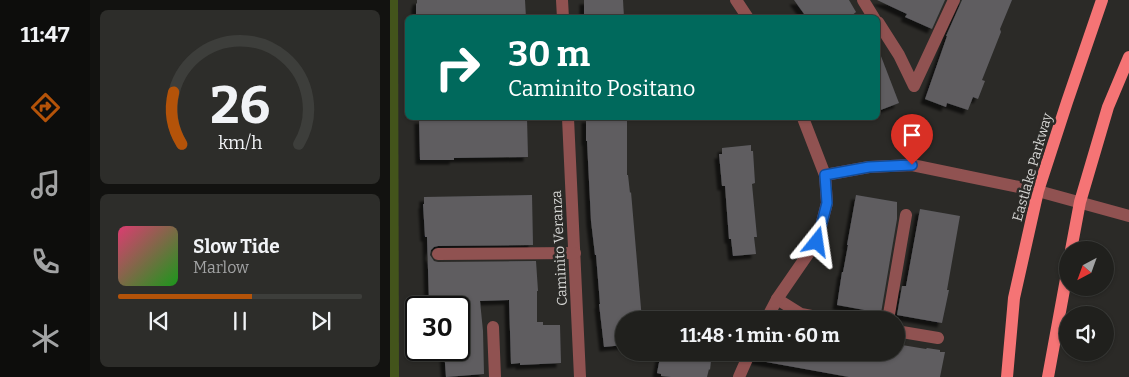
<!DOCTYPE html>
<html lang="en">
<head>
<meta charset="utf-8">
<style>
  body { margin:0; font-family:Bitter,serif; background:#2d2d2a; color:#f1f3f6; height:100vh; display:flex; flex-direction:column; font-size:19px; white-space:nowrap }
  * { box-sizing:border-box; margin:0 }
  p { font-size:16px; color:#a2a3a4 }
  .icon { flex:none; width:28px; height:28px; fill:none; stroke:currentColor; stroke-width:2; stroke-linecap:round; stroke-linejoin:round }
  .map { position:relative; flex:1; overflow:hidden }
  .details { display:flex; flex-direction:column; gap:10px; padding:10px; background:#121210; width:300px }
  .details>* { flex:none }
  .hud { position:absolute; left:15px; top:15px; width:475px; height:105px; border-radius:8px; box-shadow:0 1px 4px #0004,0 0 0 1px #3d3e3b; background:#00695c; color:#fff; overflow:hidden }
  .needle { width:32px; rotate:221deg }
  .tools { position:absolute; left:669px; top:241px; display:grid; gap:10px }
  .tools a { display:grid; place-items:center; width:55px; height:55px; border-radius:50%; background:#20201d; box-shadow:0 1px 4px #0004,0 0 0 1px #3d3e3b; font-size:25px }
  .speed { position:absolute; left:15px; top:296px; display:flex; gap:10px; font-size:25px; font-weight:700; text-align:center }
  .speed>* { display:grid; place-content:center; width:65px; height:65px; border-radius:50%; background:#20201d; box-shadow:0 1px 4px #0004,0 0 0 1px #3d3e3b; line-height:1 }
  .speed .limit { border:2px solid #111; border-radius:8px; background:#fff; color:#111 }
  .pin { position:absolute; display:grid; place-items:center; width:42px; height:42px; color:#fff; margin:-51px -21px; border-radius:50% 50% 50% 0; rotate:-45deg; box-shadow:0 0 5px #0007 }
  .pin .icon { rotate:45deg }
  .me { position:absolute; width:55px; margin:-28px; rotate:15deg; stroke-linejoin:round; filter:drop-shadow(0 0 4px #0008) }
  .turn { display:flex; align-items:center; gap:18px; height:105px; padding:0 20px; font-size:22px }
  .turn .icon { width:65px; height:65px; stroke-width:2.5 }
  .turn b { display:block; font-size:35px; line-height:42px }
  .details .widget { flex:1; display:flex; flex-direction:column; justify-content:center; gap:8px; min-width:0; padding:0 18px; border-radius:8px; background:#2d2d2a }
  .details .dial { align-items:center; gap:0 }
  .dial svg { height:130px; overflow:visible; fill:none; stroke:#3d3e3b; stroke-width:7; stroke-linecap:round; text-anchor:middle }
  .dial text { fill:#f1f3f6; stroke:none }
  .song { display:flex; align-items:center; gap:15px }
  .cover { width:60px; height:60px; border-radius:8px; background:linear-gradient(135deg,hsl(340 70% 55%),hsl(120 70% 35%)) }
  .played { height:5px; border-radius:2px; background:linear-gradient(90deg,#b45309 55%,#3d3e3b 55%) }
  .keys { display:flex; justify-content:space-around; direction:ltr }
  .trip { position:absolute; left:225px; top:311px; width:290px; height:50px; border-radius:25px; background:#20201d; box-shadow:0 1px 4px #0004,0 0 0 1px #3d3e3b; font-weight:700; line-height:50px; text-align:center }
  main { display:flex; flex:1; min-height:0 }
  .dock { display:flex; flex-direction:column; width:90px; justify-content:space-around; align-items:center; background:#0d0d0c; color:#a2a3a4 }
  .dock .icon { width:35px; height:35px }
  .dock .current { color:#b45309 }
  .dock b { font-size:22px; color:#f1f3f6 }
  .map>svg:first-child { display:block }
  .green { fill:#43541b }
  .building { fill:#5e5d61; filter:url(#shadow) }
  .lines { fill:none; stroke-linecap:round; stroke-linejoin:round }
  .minor { stroke:#905251; stroke-width:12 }
  .major { stroke:#f57475; stroke-width:12 }
  .route-casing { stroke:#114b97; stroke-width:12 }
  .route { stroke:#1a73e8; stroke-width:9 }
  .labels { text-anchor:middle; stroke-width:5; stroke-linejoin:round; paint-order:stroke }
  .street-label { font-size:14px; fill:#d5d5d3; stroke:#2b2a27 }
</style>
</head>
<body>
<main>
<nav class="dock">
<b>11:47</b>
<svg class="icon current" aria-label="directions" viewBox="0 0 24 24"><path d="M12 3l9 9-9 9-9-9zM9 14v-3h6M13 9l2 2-2 2"/></svg>
<svg class="icon" aria-label="music" viewBox="0 0 24 24"><path d="M9 18V5l10-2v13"/><circle cx="6" cy="18" r="3"/><circle cx="16" cy="16" r="3"/></svg>
<svg class="icon" aria-label="phone" viewBox="0 0 24 24"><path d="M5 4h4l2 5-3 2q2 4 5 5l2-3 5 2v4C11 20 4 13 5 4z"/></svg>
<svg class="icon" aria-label="climate" viewBox="0 0 24 24"><path d="M12 3v18M4 7l16 10M4 17L20 7"/></svg>
</nav>
<section class="details">
<div class="widget dial"><svg viewBox="0 0 100 80">
<path d="M14 69A42 42 0 1 1 86 69"/>
<path d="M14 69A42 42 0 0 1 9 37" stroke="#b45309"/>
<text x="50" y="56" font-size="32" font-weight="700">26</text>
<text x="50" y="72" font-size="11">km/h</text>
</svg></div>
<div class="widget">
<div class="song"><i class="cover"></i><div><b>Slow Tide</b><p>Marlow</p></div></div>
<div class="played"></div>
<div class="keys"><svg class="icon" aria-label="previous" viewBox="0 0 24 24"><path d="M18 5L8 12l10 7zM5 5v14"/></svg><svg class="icon" aria-label="pause" viewBox="0 0 24 24"><path d="M8 5v14M16 5v14"/></svg><svg class="icon" aria-label="next" viewBox="0 0 24 24"><path d="M6 5l10 7-10 7zM19 5v14"/></svg></div>
</div>
</section>
<div class="map">
<svg width="739" height="377" viewBox="0 0 739 377">
  <defs>
    <filter id="shadow"><feDropShadow dx="-4.5" dy="4.5" stdDeviation="1" flood-color="#0009"/></filter>
  </defs>
  <rect width="100%" height="100%" fill="#2b2a27"/>
  <!-- green -->
  <polygon class="green" points="0,0 8,0 9,377 0,377"/>
  <!-- building -->
  <g class="building">
    <polygon points="27,0 135,0 136,18 26,18 26,4 27,3"/>
    <polygon points="194,0 233,0 234,18 194,18"/>
    <polygon points="404,0 459,0 466,12 459,18 417,18"/>
    <polygon points="487,0 555,0 542,29 515,17 517,14"/>
    <polygon points="572,0 622,0 610,29 611,32 592,80 595,81 588,99 583,97 578,110 557,103 556,107 535,99 557,36 556,36"/>
    <polygon points="488,51 489,51 509,103 488,111"/>
    <polygon points="80,118 137,118 138,157 64,158 64,160 30,160 29,119"/>
    <polygon points="196,118 237,118 237,175 238,175 240,193 241,192 252,320 234,320 234,345 214,347 209,304 210,304 206,255 205,255 201,221 197,141 196,141"/>
    <polygon points="361,145 361,151 363,151 365,183 362,184 367,237 364,237 366,254 343,256 341,239 339,239 335,186 332,186 329,154 332,154 332,148"/>
    <polygon points="142,195 143,245 48,246 44,247 41,250 40,255 44,261 48,262 146,261 148,291 147,291 147,322 153,322 153,325 170,325 171,363 130,365 130,363 121,364 119,300 90,301 93,331 94,374 56,377 54,350 69,350 69,303 66,303 66,301 39,302 37,237 35,237 33,204 34,204 34,197"/>
    <polygon points="466,195 507,202 507,219 491,313 447,305 452,272 453,272 458,245 457,245"/>
    <polygon points="530,209 570,216 557,290 559,290 552,323 507,315 512,286 516,286"/>
    <polygon points="506,344 536,349 537,348 550,350 550,352 555,352 550,377 459,377 365,360 368,352 506,352"/>
    <polygon points="271,352 322,352 320,370 319,369 317,377 281,377 271,376 271,374 267,373"/>
  </g>
  <g class="lines">
    <!-- minor -->
    <g class="minor">
      <polyline points="172,0 173,18"/>
      <polyline points="346,0 358,18"/>
      <polyline points="473,0 484,18"/>
      <polyline points="488,22 509,55 524,86 564,0"/>
      <polyline points="178,118 190,377"/>
      <polyline points="435,175 479,167 522,165 648,191 739,216"/>
      <polyline points="48,254 185,253"/>
      <polyline points="387,299 411,314 442,320"/>
      <polyline points="376,320 387,299 427,241 437,203 435,175 413,118"/>
      <polyline points="498,320 516,215"/>
      <polyline points="103,327 105,377"/>
      <polyline points="506,331 548,338"/>
      <polyline points="349,377 360,352"/>
    </g>
    <!-- major -->
    <g class="major">
      <polyline points="681,250 690,202 718,107 739,57"/>
      <polyline points="617,377 624,298 648,191 677,102 712,0"/>
      <polyline points="658,377 678,268"/>
    </g>
  </g>
  <g class="lines">
    <defs>
      <polyline id="route" points="427,242 437,203 435,175 479,167 522,165"/>
    </defs>
    <!-- route casing -->
    <use href="#route" class="route-casing"/>
    <!-- route -->
    <use href="#route" class="route"/>
  </g>
  <g class="labels">
    <!-- street labels -->
    <g class="street-label">
      <text transform="translate(642 167) rotate(-74)" y="5">Eastlake Parkway</text>
      <text transform="translate(169 248) rotate(-93)" y="5">Caminito Veranza</text>
    </g>
  </g>
</svg>
<div class="tools">
<a><svg class="needle" viewBox="-14 -14 28 28"><path d="M0-13l5 13h-10z" fill="#e53935"/><path d="M0 13l5-13h-10z" fill="#a2a3a4"/></svg></a>
<a><svg class="icon" aria-label="sound" viewBox="0 0 24 24"><path d="M4 9h4l5-4v14l-5-4H4zM17 9q2 3 0 6"/></svg></a>
</div>
<div class="speed"><div class="limit">30</div></div>
<div class="pin" style="left:522px;top:165px;background:#d93025"><svg class="icon" aria-label="arrive" viewBox="0 0 24 24"><path d="M6 21V4h12l-3 4 3 4H6"/></svg></div>
<svg class="me" style="left:427px;top:242px" viewBox="-20 -20 40 40"><path d="M0-17L14 15 0 8-14 15z" fill="#1a73e8" stroke="#fff" stroke-width="4"/></svg>
<div class="trip">11:48 · 1 min · 60 m</div>
<div class="hud">
<div class="turn"><svg class="icon" aria-label="right" viewBox="0 0 24 24"><path d="M7 20v-9h11M14 6l5 5-5 5"/></svg><div><b>30 m</b>Caminito Positano</div></div>
</div>
</div>
</main>
</body>
</html>
